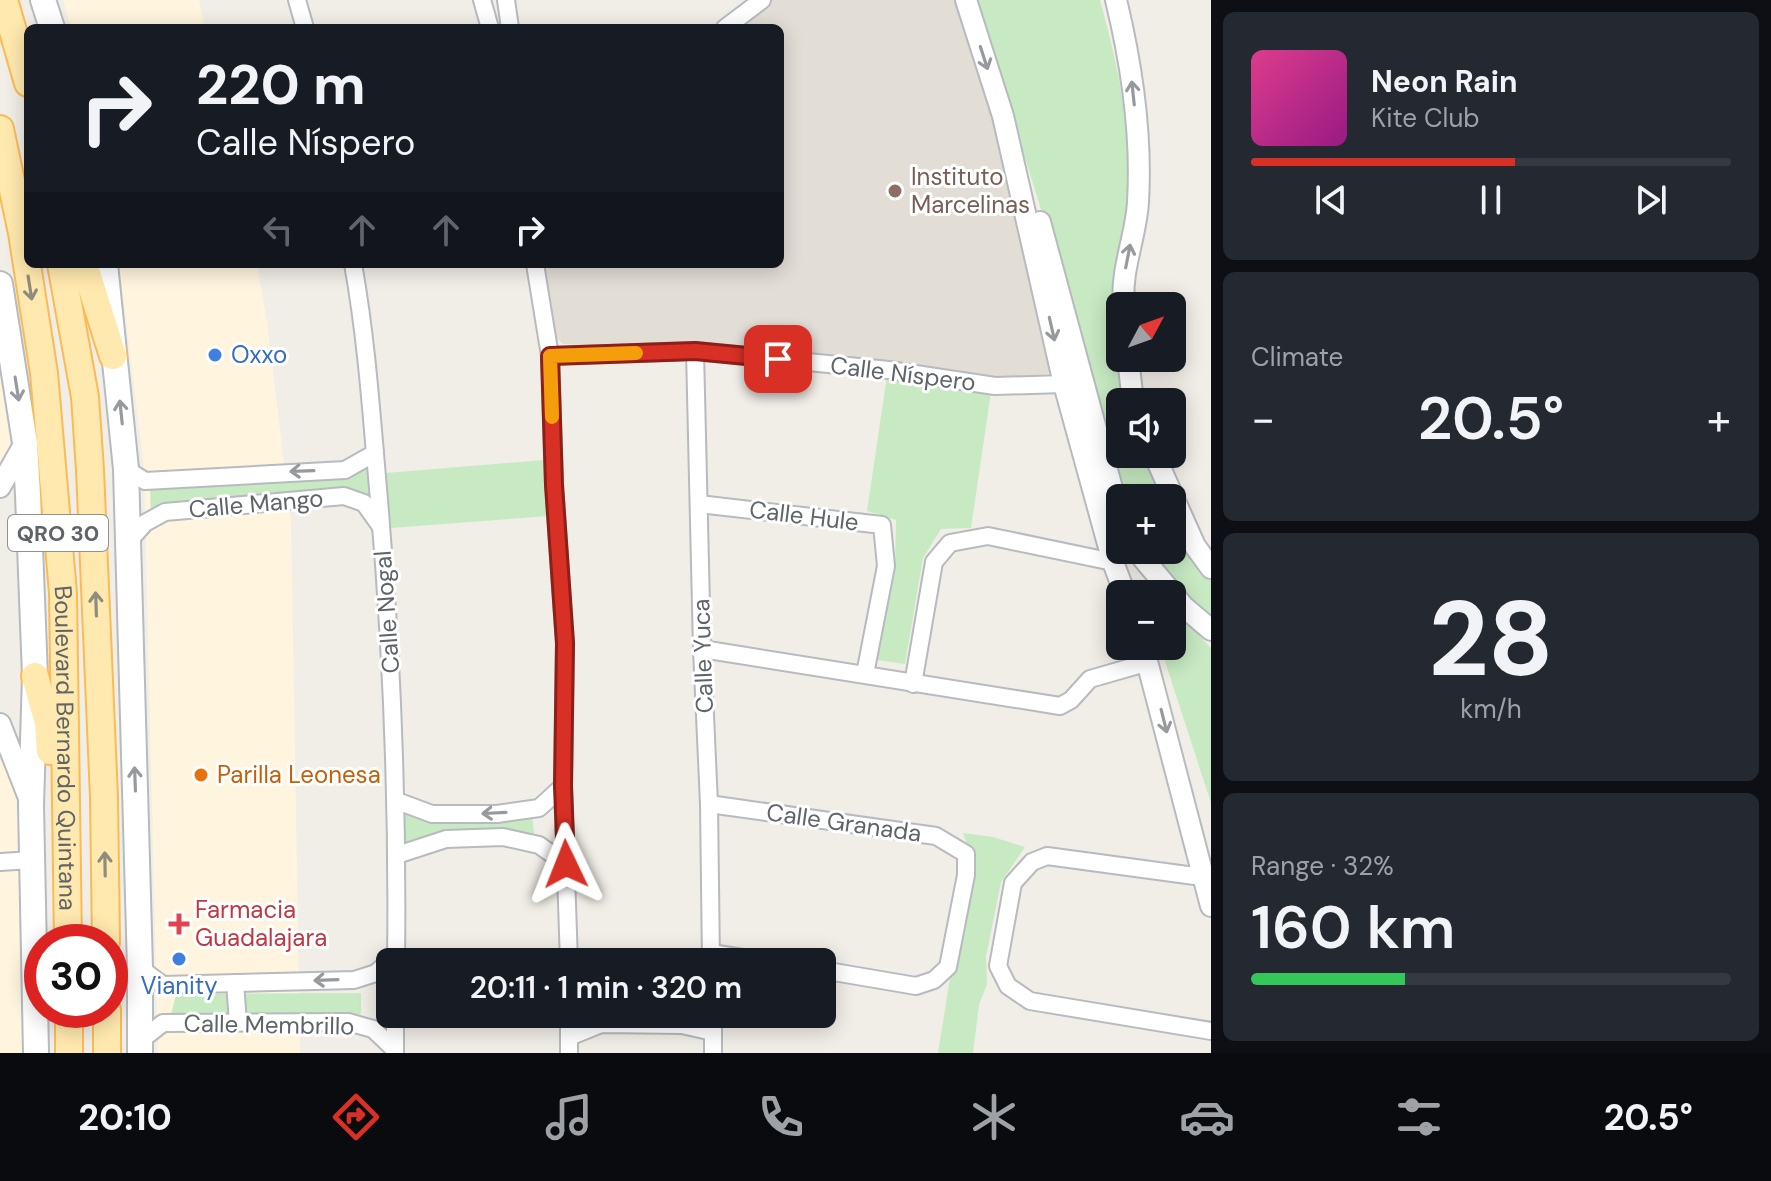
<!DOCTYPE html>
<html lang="en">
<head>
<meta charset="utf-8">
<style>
  body { margin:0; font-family:"DM Sans",sans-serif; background:#242831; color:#f1f3f6; height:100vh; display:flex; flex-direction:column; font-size:30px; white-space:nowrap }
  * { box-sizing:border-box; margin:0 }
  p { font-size:26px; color:#9ea1a6 }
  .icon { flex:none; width:44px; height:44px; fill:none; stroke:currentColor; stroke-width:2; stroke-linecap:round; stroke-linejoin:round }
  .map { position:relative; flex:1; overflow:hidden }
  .panel { display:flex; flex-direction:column; gap:12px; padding:12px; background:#0d0f14; width:560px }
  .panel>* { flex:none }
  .guide { position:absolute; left:24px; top:24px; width:760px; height:244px; border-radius:12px; box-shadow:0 4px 20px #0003; background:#171b24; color:#f1f3f6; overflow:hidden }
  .needle { width:52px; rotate:49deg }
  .fabs { position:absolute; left:1106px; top:292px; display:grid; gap:16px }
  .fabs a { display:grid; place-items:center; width:80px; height:80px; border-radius:12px; background:#171b24; box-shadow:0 4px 20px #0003; font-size:40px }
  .speed { position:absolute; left:24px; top:924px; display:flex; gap:16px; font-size:40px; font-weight:700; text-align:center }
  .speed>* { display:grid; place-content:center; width:104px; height:104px; border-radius:50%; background:#171b24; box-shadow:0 4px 20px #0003; line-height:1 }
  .speed .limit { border:12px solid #d22; background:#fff; color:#111 }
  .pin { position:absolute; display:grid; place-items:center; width:68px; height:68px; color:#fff; margin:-34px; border-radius:16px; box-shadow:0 4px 12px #0006 }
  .me { position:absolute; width:88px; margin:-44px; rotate:358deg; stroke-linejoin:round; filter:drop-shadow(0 0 6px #0008) }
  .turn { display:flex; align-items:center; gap:28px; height:168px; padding:0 40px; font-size:36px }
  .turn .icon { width:104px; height:104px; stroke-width:2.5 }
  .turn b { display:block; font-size:56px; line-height:68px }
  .lanes { display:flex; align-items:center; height:76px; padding:0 40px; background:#0003; justify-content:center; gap:40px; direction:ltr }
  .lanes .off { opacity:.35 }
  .big { font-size:60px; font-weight:600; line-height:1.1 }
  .panel .widget { flex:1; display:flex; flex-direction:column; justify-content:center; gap:12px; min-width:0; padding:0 28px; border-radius:12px; background:#242831 }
  .panel .dial { align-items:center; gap:0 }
  .dial b { font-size:104px; line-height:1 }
  .song { display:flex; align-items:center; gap:24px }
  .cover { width:96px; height:96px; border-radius:12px; background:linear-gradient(135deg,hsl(330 70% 55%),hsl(310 70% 35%)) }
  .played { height:8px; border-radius:4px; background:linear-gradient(90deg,#d93025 55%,#363941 55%) }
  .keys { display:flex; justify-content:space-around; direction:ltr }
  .heat { display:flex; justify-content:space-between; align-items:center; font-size:44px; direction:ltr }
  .charge { height:12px; border-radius:6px; background:linear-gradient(90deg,#34c759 32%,#363941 0) }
  .trip { position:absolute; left:376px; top:948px; width:460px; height:80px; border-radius:12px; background:#171b24; box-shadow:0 4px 20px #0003; font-weight:600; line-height:80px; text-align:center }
  .tabs { display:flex; height:128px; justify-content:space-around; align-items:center; background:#090b0e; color:#9ea1a6 }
  .tabs .icon { width:56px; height:56px }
  .tabs .on { color:#d93025 }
  .tabs b { font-size:36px; color:#f1f3f6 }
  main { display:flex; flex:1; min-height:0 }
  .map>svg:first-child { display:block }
  .commercial { fill:#fff4de }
  .education { fill:#e2ddd5 }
  .green { fill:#c7eac2 }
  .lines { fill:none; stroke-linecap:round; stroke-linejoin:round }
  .minor-casing { stroke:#b7babe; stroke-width:20 }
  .tertiary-casing { stroke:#b7babe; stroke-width:24 }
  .secondary-casing { stroke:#b5bbbf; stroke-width:28 }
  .primary-casing { stroke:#fcba55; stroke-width:30 }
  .minor { stroke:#fff; stroke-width:16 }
  .tertiary { stroke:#fff; stroke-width:20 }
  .secondary { stroke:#fff; stroke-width:24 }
  .primary { stroke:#ffe9ae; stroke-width:26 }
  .oneway { stroke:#969a9d }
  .oneway2 { stroke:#8e8c7d }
  .route-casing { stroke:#8d1f18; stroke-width:20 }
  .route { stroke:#d93025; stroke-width:14 }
  .slow { stroke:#f59e0b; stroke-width:14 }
  .education-dot { fill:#8d6e63; stroke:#fff; stroke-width:3 }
  .shop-dot { fill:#3f7fe0; stroke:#fff; stroke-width:3 }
  .food-dot { fill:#e8710a; stroke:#fff; stroke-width:3 }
  .health-dot { fill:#e0444e; stroke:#fff; stroke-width:3 }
  .labels { text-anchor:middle; stroke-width:6; stroke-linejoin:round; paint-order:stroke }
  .shield { fill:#fff; stroke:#8e9295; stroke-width:2 }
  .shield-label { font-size:22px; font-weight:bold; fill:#5e6468 }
  .education-label { font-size:24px; fill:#785e54; stroke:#fff; text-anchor:start }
  .shop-label { font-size:24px; fill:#366cbe; stroke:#fff; text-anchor:start }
  .street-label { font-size:24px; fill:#5e6468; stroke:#fff }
  .food-label { font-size:24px; fill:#c56008; stroke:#fff; text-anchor:start }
  .health-label { font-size:24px; fill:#be3a42; stroke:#fff; text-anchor:start }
</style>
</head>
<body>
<main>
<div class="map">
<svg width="1211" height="1053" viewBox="0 0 1211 1053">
  <rect width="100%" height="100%" fill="#f1eee7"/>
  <!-- commercial -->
  <g class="commercial">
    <polygon points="63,0 199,0 205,28 71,28"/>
    <polygon points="119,264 257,264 267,322 291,521 300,1053 158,1053 144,467"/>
    <polygon points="0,284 25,443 0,486"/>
    <polygon points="0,724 31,805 36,1053 0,1053"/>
  </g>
  <!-- education -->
  <polygon class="education" points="764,0 954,0 992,118 1055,372 992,385 698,351 563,344 549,330 539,264 780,264 780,28 722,28"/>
  <!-- green -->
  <g class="green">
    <path d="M 976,0 L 1100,0 C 1119,69 1134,139 1127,211 C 1125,233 1118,255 1114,277 C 1106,319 1115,362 1130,402 L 1120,402 L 1120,454 L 1149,454 L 1168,498 L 1125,498 L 1085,351 Z"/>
    <polygon points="888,369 992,385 971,528 941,529 923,558 905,664 870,659 895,569 896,520 867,511"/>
    <polygon points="544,460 549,516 391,528 386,473"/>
    <polygon points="368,466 370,499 151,515 150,488"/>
    <polygon points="1172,507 1211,577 1211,623 1184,598 1149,550 1172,550"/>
    <polygon points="1172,607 1211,648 1211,803 1160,646 1172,646"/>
    <polygon points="403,809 532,816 535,840 403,848"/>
    <polygon points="963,833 993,837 1025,847 1001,882 986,957 987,984 979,1005 973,1053 938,1053 970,853"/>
    <polygon points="361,993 361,1014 171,1015 176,994"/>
    <polygon points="577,1014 705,1014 706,1025 574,1030"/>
  </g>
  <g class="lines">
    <defs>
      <g id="minor">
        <polyline points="297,0 305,28"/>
        <polyline points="482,0 490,28"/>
        <polyline points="506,0 510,28"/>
        <polyline points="725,28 762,0"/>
        <path d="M 353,264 C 367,341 372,422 379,500 C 392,654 398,808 396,962"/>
        <polyline points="535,264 550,356 554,485 565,643 563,786 569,962"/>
        <polyline points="695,351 702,649 709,804 711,962"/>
        <polyline points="550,356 695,351 889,370 995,386 1064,384"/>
        <polyline points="126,469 145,481 345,470 375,453"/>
        <polyline points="699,504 882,525 886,566 865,674"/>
        <polyline points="128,542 145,523 165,512 344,496 364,503 381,527"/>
        <polyline points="702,649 1060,706 1071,700 1090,679 1149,662"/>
        <polyline points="913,684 934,562 950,543 988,536 1113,562"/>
        <polyline points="397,801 432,814 497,814 539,808 563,786"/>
        <polyline points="709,804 936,836 966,854 966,875 948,967 934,980 916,986 822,970"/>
        <polyline points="397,855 446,839 503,837 539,845 566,864"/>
        <polyline points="0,862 33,860"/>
        <polyline points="1202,877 1047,856 1032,862 1013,883 998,966 1008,986 1030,1001 1211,1031"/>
        <polyline points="711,953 769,962"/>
        <polyline points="140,968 163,985 354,980 376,973 396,955"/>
        <polyline points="235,983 238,1022"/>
        <polyline points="569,1014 569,1053"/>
        <polyline points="713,1014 713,1053"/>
        <polyline points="569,1037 601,1024 682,1025 713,1032"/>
        <polyline points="140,1041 163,1023 348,1022 373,1029 395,1050"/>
        <polyline points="395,1053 395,1014"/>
      </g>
      <g id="tertiary">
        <polyline points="966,0 1003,116 1064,384 1113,562 1125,594"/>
        <path d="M 1116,0 C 1132,66 1142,134 1138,202 C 1136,237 1120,271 1124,306"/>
        <polyline points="1040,222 1120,518"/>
        <polyline points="1128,358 1133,402"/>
        <polyline points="1154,454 1195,546 1211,568"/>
        <polyline points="0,487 25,443"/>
        <polyline points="1136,550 1183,606 1211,630"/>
        <polyline points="1143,646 1211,906"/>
        <polyline points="0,724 29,798"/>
      </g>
      <g id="secondary">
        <polyline points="43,0 52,28"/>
        <polyline points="105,264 126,469 140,968 140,1053"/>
        <polyline points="0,284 25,443 28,495 35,676 31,805 36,1053"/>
      </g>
      <g id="primary">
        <polyline points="4,0 28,83"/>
        <path id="s1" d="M 0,129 L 22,233 L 44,373 L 63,593 L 68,942"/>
        <polyline points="61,264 85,397 90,470 104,798 106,942"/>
        <polyline points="84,264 113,356"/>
        <polyline points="35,676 48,723 50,751"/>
        <polyline points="69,1010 69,1053"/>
        <polyline points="107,1010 107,1053"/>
      </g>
    </defs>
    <!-- minor casing -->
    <use href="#minor" class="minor-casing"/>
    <!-- tertiary casing -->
    <use href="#tertiary" class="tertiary-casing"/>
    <!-- secondary casing -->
    <use href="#secondary" class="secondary-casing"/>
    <!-- primary casing -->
    <use href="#primary" class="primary-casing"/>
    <!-- minor -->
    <use href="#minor" class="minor"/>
    <!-- tertiary -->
    <use href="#tertiary" class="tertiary"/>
    <!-- secondary -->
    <use href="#secondary" class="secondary"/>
    <!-- primary -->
    <use href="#primary" class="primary"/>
  </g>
  <!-- one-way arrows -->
  <defs><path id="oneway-shaft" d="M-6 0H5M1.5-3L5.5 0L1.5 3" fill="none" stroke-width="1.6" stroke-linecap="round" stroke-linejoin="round" transform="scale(2)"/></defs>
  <g class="oneway">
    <use href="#oneway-shaft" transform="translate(984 58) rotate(72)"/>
    <use href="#oneway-shaft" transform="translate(1133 93) rotate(-96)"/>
    <use href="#oneway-shaft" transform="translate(1128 256) rotate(-79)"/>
    <use href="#oneway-shaft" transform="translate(1052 329) rotate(77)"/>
    <use href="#oneway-shaft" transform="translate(17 389) rotate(81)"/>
    <use href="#oneway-shaft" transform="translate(121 412) rotate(-96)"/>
    <use href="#oneway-shaft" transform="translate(302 471) rotate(178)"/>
    <use href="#oneway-shaft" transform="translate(1164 721) rotate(76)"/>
    <use href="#oneway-shaft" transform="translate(135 779) rotate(-92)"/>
    <use href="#oneway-shaft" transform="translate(494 813) rotate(177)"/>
    <use href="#oneway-shaft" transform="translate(326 980) rotate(178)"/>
  </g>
  <g class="oneway2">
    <use href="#oneway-shaft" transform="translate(30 288) rotate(81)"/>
    <use href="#oneway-shaft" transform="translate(96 604) rotate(-92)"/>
    <use href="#oneway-shaft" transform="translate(105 864) rotate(-91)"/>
  </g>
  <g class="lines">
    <defs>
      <polyline id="route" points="566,864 563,786 565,643 554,485 550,356 695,351 778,359"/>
    </defs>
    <!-- route casing -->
    <use href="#route" class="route-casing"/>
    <!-- route -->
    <use href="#route" class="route"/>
    <!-- slow -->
    <polyline class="slow" points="552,417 550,356 636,353"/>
  </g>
  <!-- markers -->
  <circle class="education-dot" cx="895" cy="191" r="8"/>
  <g class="shop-dot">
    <circle cx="215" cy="355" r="8"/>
    <circle cx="179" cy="959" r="8"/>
  </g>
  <circle class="food-dot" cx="201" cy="775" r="8"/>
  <path class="health-dot" d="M175 912h8v8h8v8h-8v8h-8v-8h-8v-8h8z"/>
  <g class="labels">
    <!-- shield labels -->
    <rect class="shield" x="8" y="515" width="100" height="36" rx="6"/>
    <g class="shield-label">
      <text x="58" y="541">QRO 30</text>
    </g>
    <!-- education labels -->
    <g class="education-label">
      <text x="911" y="185">Instituto<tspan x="911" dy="28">Marcelinas</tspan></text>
    </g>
    <!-- shop labels -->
    <g class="shop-label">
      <text x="231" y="363">Oxxo</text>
      <text x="179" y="994" text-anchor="middle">Vianity</text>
    </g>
    <!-- street labels -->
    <g class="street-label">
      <text transform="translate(903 374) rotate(7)" y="8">Calle Níspero</text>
      <text transform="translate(256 504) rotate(-5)" y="8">Calle Mango</text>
      <text transform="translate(804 516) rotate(7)" y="8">Calle Hule</text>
      <text transform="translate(387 612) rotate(-94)" y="8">Calle Nogal</text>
      <text transform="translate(703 656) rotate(-92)" y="8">Calle Yuca</text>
      <text dy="8" stroke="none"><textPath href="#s1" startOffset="624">Boulevard Bernardo Quintana</textPath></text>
      <text transform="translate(844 823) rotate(8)" y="8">Calle Granada</text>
      <text transform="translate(269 1025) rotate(1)" y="8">Calle Membrillo</text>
    </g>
    <!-- food labels -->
    <g class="food-label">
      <text x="217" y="783">Parilla Leonesa</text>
    </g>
    <!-- health labels -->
    <g class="health-label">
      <text x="195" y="918">Farmacia<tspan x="195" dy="28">Guadalajara</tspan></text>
    </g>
  </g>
</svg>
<div class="fabs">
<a><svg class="needle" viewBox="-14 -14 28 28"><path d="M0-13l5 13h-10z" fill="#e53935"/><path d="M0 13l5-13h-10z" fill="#9ea1a6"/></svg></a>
<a><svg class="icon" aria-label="sound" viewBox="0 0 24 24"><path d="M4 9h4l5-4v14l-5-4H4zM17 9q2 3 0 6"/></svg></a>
<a>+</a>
<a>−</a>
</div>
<div class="speed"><div class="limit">30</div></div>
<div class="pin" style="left:778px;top:359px;background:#d93025"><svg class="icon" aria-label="arrive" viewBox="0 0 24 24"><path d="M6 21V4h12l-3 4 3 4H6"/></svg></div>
<svg class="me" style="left:566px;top:864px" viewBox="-20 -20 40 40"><path d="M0-17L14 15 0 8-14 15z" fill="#d93025" stroke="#fff" stroke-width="4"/></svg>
<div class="trip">20:11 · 1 min · 320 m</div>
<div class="guide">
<div class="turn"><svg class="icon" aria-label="right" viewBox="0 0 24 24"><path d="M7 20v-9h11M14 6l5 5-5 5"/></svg><div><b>220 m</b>Calle Níspero</div></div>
<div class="lanes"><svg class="icon off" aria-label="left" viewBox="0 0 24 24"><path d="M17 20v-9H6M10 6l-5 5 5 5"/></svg><svg class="icon off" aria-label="ahead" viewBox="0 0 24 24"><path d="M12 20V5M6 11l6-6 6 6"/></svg><svg class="icon off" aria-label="ahead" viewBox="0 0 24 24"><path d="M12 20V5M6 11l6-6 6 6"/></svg><svg class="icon" aria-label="right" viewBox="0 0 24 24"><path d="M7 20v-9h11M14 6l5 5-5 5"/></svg></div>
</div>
</div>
<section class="panel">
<div class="widget">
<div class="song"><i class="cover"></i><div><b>Neon Rain</b><p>Kite Club</p></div></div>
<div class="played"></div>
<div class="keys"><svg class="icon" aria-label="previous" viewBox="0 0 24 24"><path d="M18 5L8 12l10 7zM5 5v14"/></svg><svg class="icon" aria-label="pause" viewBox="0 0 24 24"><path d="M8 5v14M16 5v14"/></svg><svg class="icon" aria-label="next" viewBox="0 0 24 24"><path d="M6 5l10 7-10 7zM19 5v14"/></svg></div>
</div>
<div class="widget"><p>Climate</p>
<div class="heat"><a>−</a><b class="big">20.5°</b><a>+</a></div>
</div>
<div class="widget dial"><b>28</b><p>km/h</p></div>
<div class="widget"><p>Range · 32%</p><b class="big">160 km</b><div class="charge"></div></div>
</section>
</main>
<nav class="tabs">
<b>20:10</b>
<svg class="icon on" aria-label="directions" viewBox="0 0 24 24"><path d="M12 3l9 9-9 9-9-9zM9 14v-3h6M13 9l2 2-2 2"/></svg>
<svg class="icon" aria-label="music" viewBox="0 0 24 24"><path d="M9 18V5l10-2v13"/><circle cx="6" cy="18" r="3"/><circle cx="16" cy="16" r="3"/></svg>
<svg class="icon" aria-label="phone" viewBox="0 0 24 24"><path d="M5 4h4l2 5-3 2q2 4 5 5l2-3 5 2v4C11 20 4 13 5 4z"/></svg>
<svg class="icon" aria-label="climate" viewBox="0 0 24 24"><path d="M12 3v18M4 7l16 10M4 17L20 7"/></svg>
<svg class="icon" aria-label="car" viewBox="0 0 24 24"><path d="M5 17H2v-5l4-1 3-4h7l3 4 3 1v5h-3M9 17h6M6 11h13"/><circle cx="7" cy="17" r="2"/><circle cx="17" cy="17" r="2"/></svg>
<svg class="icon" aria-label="filters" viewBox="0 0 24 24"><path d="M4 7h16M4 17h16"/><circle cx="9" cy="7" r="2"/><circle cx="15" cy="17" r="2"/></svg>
<b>20.5°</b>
</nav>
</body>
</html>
